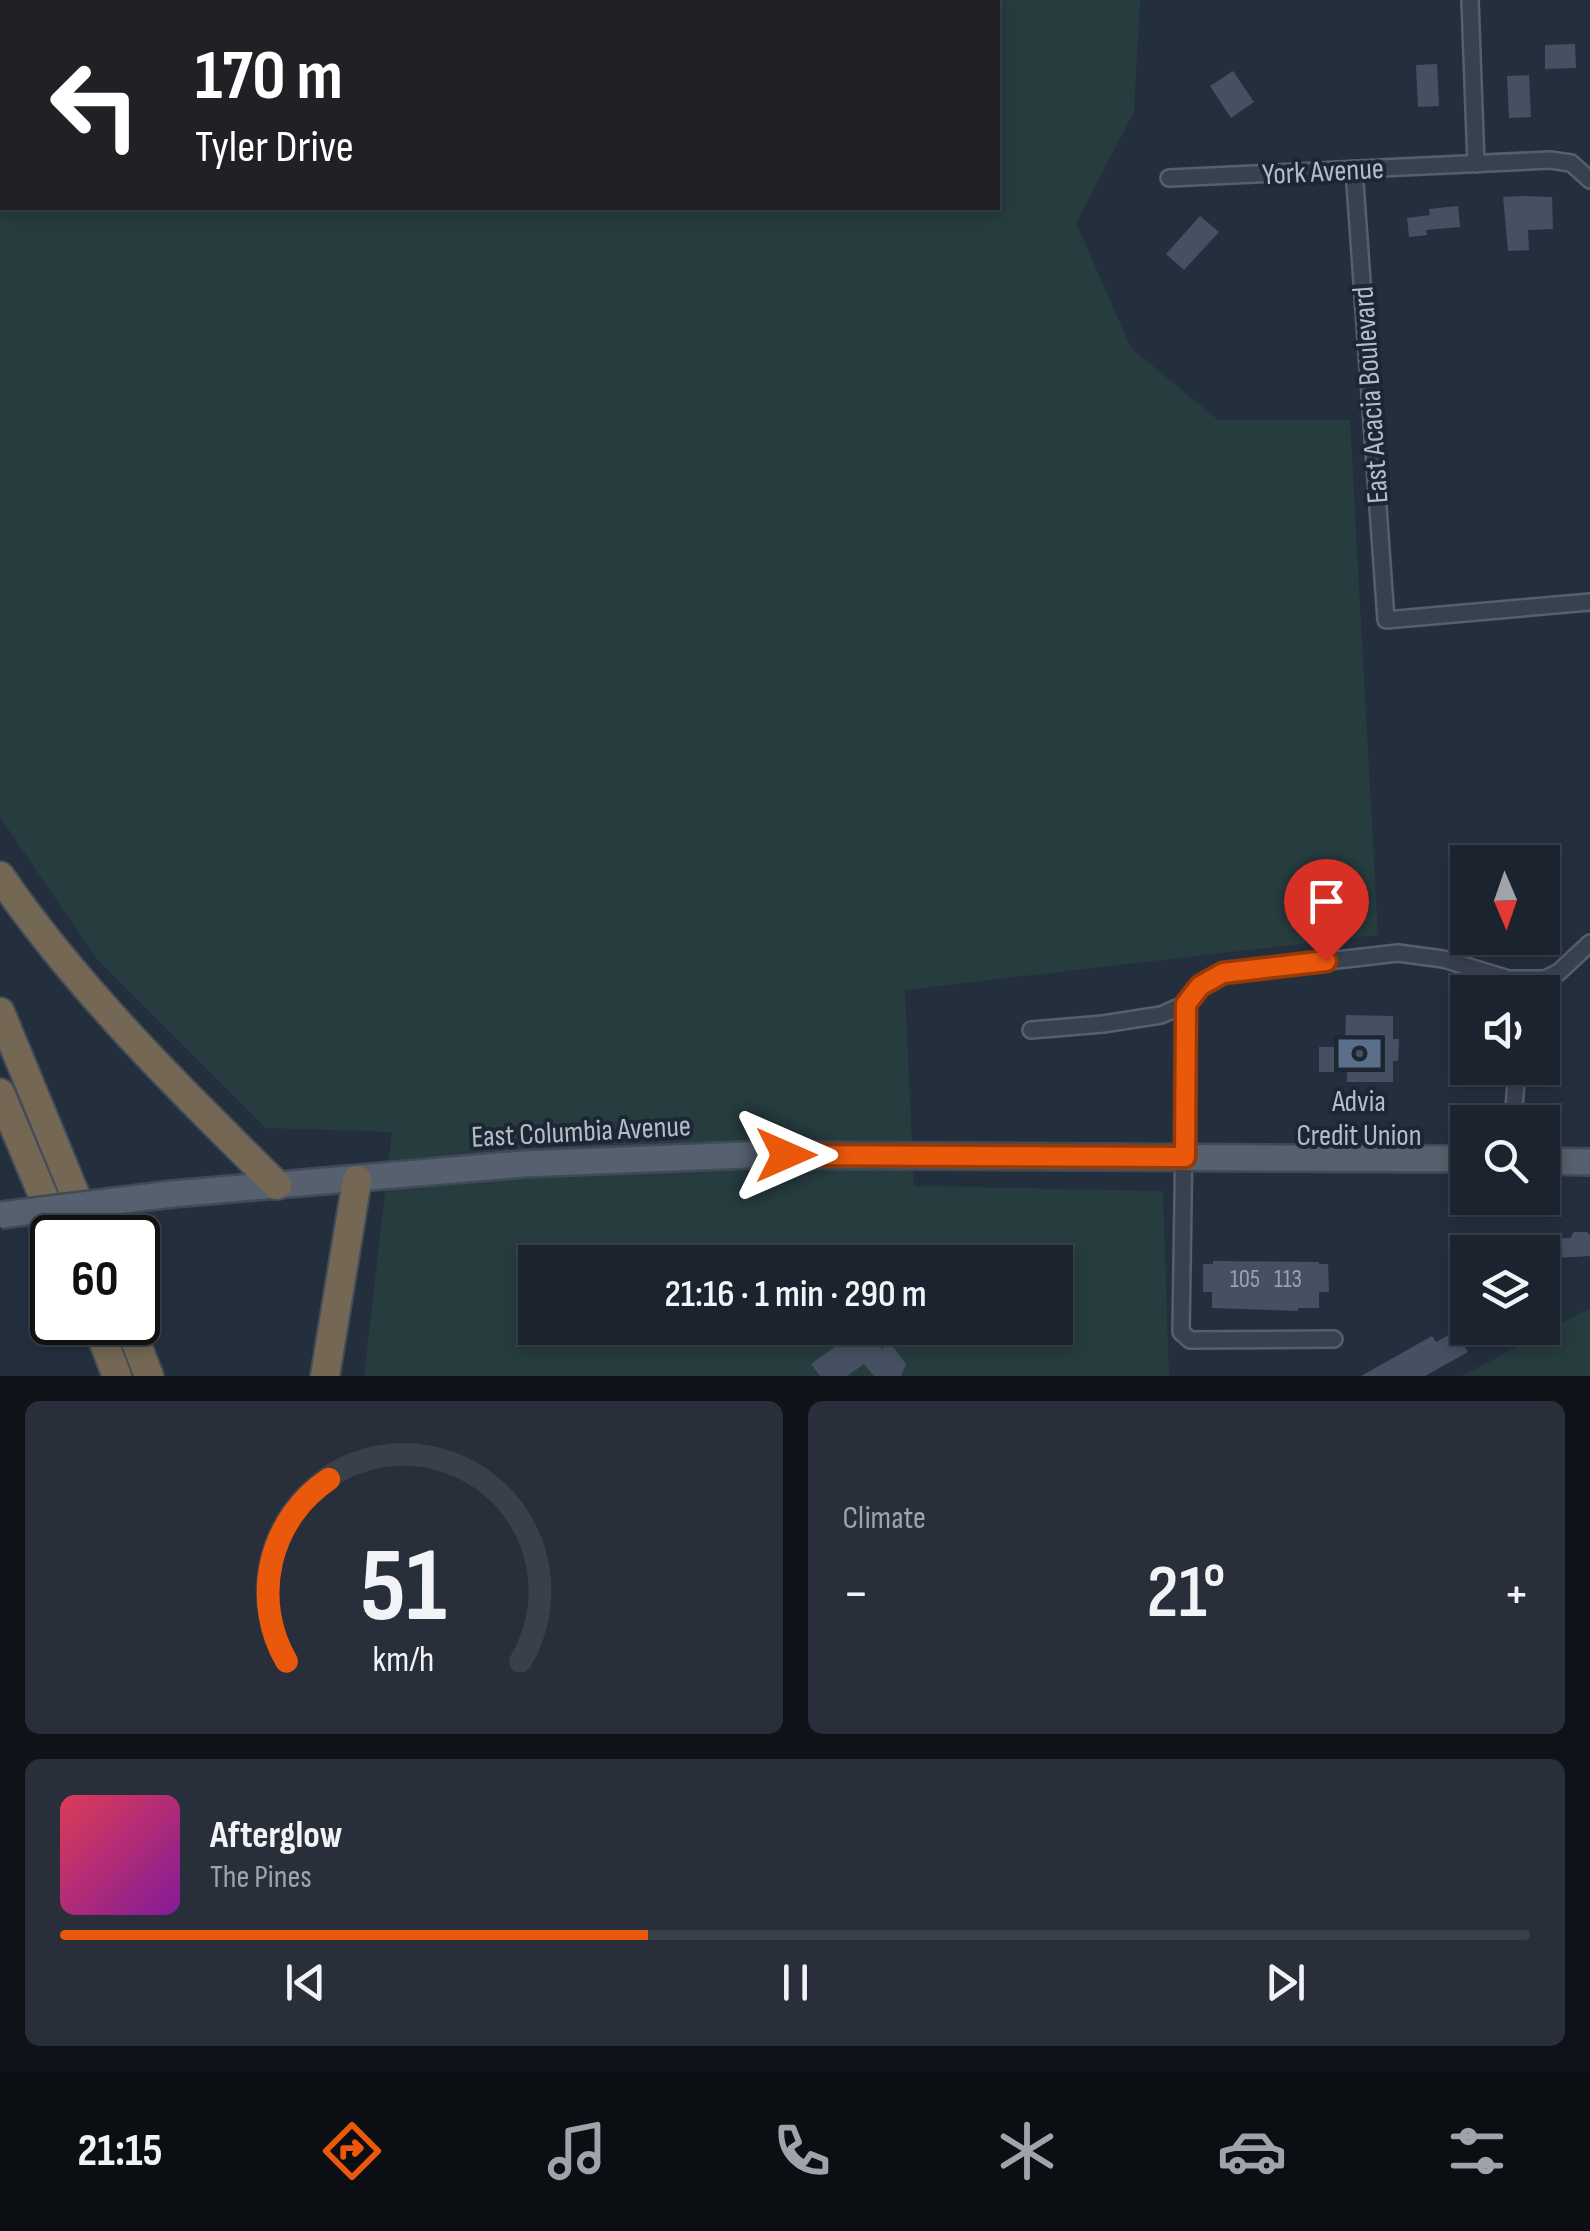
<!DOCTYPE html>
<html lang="en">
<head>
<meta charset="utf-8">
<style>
  body { margin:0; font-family:"Sofia Sans Condensed",sans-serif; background:#282f3a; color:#f1f3f6; height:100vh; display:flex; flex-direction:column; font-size:38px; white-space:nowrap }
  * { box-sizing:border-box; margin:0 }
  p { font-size:32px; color:#a0a4aa }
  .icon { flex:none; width:55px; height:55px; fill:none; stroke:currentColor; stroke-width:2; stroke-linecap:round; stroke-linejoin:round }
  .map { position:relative; height:1376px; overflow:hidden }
  .details { display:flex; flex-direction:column; gap:25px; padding:25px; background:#0f1319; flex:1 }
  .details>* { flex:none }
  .guide { position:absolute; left:0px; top:0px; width:1000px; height:210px; box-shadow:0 5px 15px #0003,0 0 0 2px #39404a; background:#202124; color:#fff; overflow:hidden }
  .needle { width:65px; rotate:178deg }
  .buttons { position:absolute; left:1450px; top:845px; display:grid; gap:20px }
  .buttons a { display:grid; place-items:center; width:110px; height:110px; border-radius:0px; background:#1b232e; box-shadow:0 5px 15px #0003,0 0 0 2px #39404a; font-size:50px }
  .speed { position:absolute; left:30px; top:1215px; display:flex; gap:20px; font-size:50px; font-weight:700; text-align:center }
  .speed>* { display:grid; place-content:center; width:130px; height:130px; border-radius:50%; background:#1b232e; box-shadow:0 5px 15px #0003,0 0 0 2px #39404a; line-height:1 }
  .speed .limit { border:5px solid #111; border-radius:15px; background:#fff; color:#111 }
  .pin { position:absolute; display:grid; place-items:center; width:85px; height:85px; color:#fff; margin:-102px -42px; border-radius:50% 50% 50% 0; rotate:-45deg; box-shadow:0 0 10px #0007 }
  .pin .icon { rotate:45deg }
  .me { position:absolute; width:110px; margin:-55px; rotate:90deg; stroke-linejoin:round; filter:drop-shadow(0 0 8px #0008) }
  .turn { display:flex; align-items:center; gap:35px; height:210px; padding:0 30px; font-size:45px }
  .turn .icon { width:130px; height:130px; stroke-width:2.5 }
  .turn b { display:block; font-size:70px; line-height:85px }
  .big { font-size:75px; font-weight:600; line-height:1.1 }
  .details .card { flex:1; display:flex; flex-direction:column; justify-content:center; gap:15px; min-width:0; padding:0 35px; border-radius:15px; background:#282f3a }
  .details .dial { align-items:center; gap:0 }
  .dial svg { height:260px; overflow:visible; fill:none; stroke:#39404a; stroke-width:7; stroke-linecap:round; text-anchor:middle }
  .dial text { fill:#f1f3f6; stroke:none }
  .song { display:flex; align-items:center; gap:30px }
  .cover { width:120px; height:120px; border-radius:15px; background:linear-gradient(135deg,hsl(350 70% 55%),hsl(290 70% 35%)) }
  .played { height:10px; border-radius:5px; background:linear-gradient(90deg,#ea580c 40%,#39404a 40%) }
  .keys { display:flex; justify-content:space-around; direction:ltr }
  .heat { display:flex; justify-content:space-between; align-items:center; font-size:55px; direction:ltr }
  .details .tiles { flex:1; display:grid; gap:25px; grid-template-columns:1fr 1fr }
  .card:last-child { grid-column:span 2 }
  .trip { position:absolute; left:518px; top:1245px; width:555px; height:100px; border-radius:0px; background:#1b232e; box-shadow:0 5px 15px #0003,0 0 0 2px #39404a; font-weight:600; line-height:100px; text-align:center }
  .menu { display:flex; height:160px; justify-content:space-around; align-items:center; background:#0b0e12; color:#a0a4aa }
  .menu .icon { width:70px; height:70px }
  .menu .current { color:#ea580c }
  .menu b { font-size:45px; color:#f1f3f6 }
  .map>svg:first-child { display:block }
  .green { fill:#263c3f; fill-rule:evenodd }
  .building { fill:#455162 }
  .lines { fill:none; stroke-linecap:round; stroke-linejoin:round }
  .street-casing { stroke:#565f6c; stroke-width:20 }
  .primary-casing { stroke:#414a57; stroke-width:30 }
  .highway-casing { stroke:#434c59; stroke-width:32 }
  .street { stroke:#38414e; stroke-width:15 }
  .primary { stroke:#56606e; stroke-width:25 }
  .highway { stroke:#746855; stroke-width:28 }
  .primary-bridge-casing { stroke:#414a57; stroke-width:30; stroke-linecap:butt }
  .primary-bridge { stroke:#56606e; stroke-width:25 }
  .route-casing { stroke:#983908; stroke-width:25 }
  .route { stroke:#ea580c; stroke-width:18 }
  .labels { text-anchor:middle; stroke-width:8; stroke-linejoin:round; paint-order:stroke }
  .number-label { font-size:25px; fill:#98a1af }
  .street-label { font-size:30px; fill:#b4bcc9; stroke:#1d2633 }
  .poi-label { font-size:30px; fill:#b4bcc9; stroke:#1d2633 }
</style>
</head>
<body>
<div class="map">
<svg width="1590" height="1376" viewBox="0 0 1590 1376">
  <rect width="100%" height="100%" fill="#242f3e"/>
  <!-- green -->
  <g class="green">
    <path d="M 0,0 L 1140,0 L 1134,112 L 1076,223 L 1131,348 L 1218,420 L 1350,420 L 1378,935 L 905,990 L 914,1186 L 1163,1191 L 1169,1376 L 364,1376 L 392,1132 L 266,1128 L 96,958 L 0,817 ZM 2,2 L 998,2 L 998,208 L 2,208 ZM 535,1262 L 1055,1262 L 1055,1328 L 535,1328 Z"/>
    <polygon points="1590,1308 1590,1376 1462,1376"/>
  </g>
  <!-- building -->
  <g class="building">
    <polygon points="1575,44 1576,68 1545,69 1545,45"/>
    <polygon points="1437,64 1439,106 1418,107 1416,65"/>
    <polygon points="1233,71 1254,102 1231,118 1210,86"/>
    <polygon points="1529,75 1531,117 1509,118 1507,76"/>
    <polygon points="1522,196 1552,197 1553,229 1528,230 1529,250 1508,251 1503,197"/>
    <polygon points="1458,206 1460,227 1426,230 1427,235 1409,237 1407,218 1430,215 1429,209"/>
    <polygon points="1200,216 1219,232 1184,270 1166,254"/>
    <polygon points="1346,1015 1393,1016 1393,1039 1399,1039 1398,1061 1393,1061 1393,1082 1347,1082 1347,1072 1319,1072 1319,1047 1345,1047"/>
    <polygon points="1574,1232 1587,1232 1590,1235 1590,1256 1542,1259 1542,1252 1486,1252 1485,1239 1541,1233 1545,1239 1570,1238"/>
    <polygon points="1213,1261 1319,1262 1319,1264 1328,1264 1329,1292 1319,1292 1319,1308 1298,1308 1298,1311 1212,1308 1212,1292 1203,1292 1203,1264 1213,1264"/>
    <polygon points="861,1328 866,1328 882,1349 890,1343 906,1364 901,1376 874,1376 864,1364 847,1376 820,1376 811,1364"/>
    <polygon points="1456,1331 1468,1352 1425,1376 1361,1376 1432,1336 1436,1342"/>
  </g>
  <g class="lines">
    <defs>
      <g id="street">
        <polyline points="1470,0 1476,164"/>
        <polyline points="1354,169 1386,620 1590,602"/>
        <polyline points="1169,178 1550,160 1571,163 1590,180"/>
        <polyline points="1540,992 1545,979 1559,972 1590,943"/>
        <polyline points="1186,1004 1181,1332 1190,1340 1334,1339"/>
        <polyline points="1031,1030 1103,1024 1161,1015 1186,1004 1200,985 1223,973 1398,953 1443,959 1509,979 1545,979"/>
        <polyline points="1513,1122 1517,1068"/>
      </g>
      <g id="primary">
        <polyline points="1542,1161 1590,1162"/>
        <polyline points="172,1194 523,1164 747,1155 1468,1159"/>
      </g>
      <g id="highway">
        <path d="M 0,876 C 75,986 182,1092 277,1185"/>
        <polyline points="0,1012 93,1238"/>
        <polyline points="0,1093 61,1238"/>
        <polyline points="96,1322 117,1376"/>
        <polyline points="128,1322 149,1376"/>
        <polyline points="325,1376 357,1180"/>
      </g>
    </defs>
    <!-- street casing -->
    <use href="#street" class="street-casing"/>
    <!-- primary casing -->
    <use href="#primary" class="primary-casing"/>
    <!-- highway casing -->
    <use href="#highway" class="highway-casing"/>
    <!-- street -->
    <use href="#street" class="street"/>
    <!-- primary -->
    <use href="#primary" class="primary"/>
    <!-- highway -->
    <use href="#highway" class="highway"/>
    <defs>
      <polyline id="primary-bridge" points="0,1215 172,1194"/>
    </defs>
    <!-- primary-bridge casing -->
    <use href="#primary-bridge" class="primary-bridge-casing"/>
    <!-- primary-bridge -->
    <use href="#primary-bridge" class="primary-bridge"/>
  </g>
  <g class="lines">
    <defs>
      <polyline id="route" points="786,1155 1185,1157 1186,1004 1200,986 1223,973 1326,961"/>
    </defs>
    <!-- route casing -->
    <use href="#route" class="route-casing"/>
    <!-- route -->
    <use href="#route" class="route"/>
  </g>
  <!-- icons -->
  <defs>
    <symbol id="bank-bare" viewBox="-9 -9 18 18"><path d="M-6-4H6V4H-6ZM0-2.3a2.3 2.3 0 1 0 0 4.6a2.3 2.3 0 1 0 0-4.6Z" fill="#5c6f8a" stroke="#1d2633" stroke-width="2.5" paint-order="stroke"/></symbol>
  </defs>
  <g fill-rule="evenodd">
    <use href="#bank-bare" x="1328" y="1022" width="63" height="63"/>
  </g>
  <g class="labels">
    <!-- number labels -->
    <g class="number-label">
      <text x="1245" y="1287">105</text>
      <text x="1288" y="1287">113</text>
    </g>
    <!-- street labels -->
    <g class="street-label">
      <text transform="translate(1323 171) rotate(-3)" y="10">York Avenue</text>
      <text transform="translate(1370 395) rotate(-94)" y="10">East Acacia Boulevard</text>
      <text transform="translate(581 1131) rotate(-3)" y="10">East Columbia Avenue</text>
    </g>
    <!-- poi labels -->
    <g class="poi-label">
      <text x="1359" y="1111">Advia<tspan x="1359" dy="34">Credit Union</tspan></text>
    </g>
  </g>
</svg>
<div class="buttons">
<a><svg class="needle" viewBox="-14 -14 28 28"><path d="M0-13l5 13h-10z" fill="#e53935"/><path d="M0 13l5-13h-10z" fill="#a0a4aa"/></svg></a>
<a><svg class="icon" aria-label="sound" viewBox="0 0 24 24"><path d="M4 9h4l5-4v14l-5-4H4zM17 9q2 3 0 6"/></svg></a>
<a><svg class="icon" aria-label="search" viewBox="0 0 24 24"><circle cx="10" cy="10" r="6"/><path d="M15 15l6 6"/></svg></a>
<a><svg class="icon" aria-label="layers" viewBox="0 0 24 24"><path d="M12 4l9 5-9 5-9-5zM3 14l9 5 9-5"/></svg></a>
</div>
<div class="speed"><div class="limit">60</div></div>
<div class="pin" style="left:1326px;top:961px;background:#d93025"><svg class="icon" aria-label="arrive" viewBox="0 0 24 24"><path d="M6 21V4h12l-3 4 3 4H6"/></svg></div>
<svg class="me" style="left:786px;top:1155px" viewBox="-20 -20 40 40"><path d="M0-17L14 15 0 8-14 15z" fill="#ea580c" stroke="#fff" stroke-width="4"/></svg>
<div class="trip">21:16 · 1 min · 290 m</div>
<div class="guide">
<div class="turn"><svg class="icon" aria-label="left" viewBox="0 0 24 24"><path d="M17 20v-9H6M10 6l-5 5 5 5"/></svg><div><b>170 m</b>Tyler Drive</div></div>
</div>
</div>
<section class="details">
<div class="tiles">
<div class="card dial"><svg viewBox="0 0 100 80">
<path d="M14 69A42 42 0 1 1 86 69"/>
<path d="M14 69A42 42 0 0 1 27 13" stroke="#ea580c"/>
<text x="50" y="56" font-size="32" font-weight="700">51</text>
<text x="50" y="72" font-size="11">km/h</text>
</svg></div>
<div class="card"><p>Climate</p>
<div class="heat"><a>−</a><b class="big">21°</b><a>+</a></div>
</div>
<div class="card">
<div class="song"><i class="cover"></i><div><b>Afterglow</b><p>The Pines</p></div></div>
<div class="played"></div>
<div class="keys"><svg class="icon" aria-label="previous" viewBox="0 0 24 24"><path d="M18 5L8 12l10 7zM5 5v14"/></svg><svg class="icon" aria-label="pause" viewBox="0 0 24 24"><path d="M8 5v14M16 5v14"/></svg><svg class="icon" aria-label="next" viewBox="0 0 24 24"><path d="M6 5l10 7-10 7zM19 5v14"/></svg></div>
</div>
</div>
</section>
<nav class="menu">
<b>21:15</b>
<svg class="icon current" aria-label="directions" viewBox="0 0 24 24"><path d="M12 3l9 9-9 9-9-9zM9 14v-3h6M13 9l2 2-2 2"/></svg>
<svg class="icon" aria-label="music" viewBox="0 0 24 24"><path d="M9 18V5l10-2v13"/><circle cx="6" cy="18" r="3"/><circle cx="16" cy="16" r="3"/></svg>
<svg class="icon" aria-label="phone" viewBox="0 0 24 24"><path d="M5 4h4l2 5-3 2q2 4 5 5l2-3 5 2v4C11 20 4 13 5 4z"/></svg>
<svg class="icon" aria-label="climate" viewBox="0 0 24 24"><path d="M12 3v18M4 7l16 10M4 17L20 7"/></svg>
<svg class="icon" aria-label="car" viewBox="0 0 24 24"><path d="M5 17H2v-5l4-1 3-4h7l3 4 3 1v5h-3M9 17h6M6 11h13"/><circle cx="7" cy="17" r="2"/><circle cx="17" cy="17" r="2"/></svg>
<svg class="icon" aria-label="filters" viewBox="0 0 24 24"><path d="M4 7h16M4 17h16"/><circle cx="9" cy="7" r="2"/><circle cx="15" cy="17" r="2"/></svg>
</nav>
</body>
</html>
